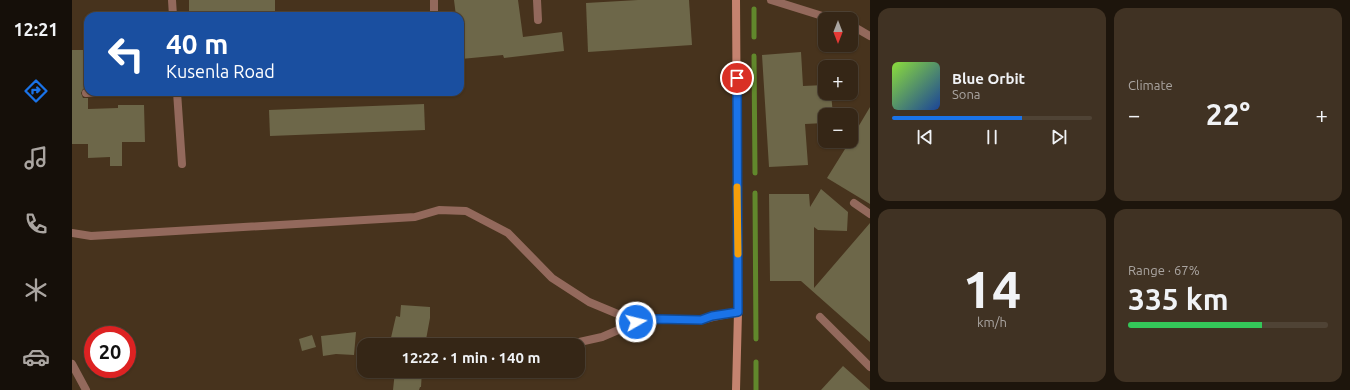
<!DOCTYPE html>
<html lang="en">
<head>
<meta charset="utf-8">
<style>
  body { margin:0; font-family:Ubuntu,sans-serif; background:#403223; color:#f1f3f6; height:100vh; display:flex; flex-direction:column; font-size:15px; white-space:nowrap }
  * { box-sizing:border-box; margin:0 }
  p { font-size:13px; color:#aaa5a1 }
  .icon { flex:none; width:22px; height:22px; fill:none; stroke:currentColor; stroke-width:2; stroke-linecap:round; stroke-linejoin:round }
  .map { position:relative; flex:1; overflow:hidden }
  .drawer { display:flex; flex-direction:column; gap:8px; padding:8px; background:#1d150c; width:480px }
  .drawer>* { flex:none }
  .top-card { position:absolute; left:12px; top:12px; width:380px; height:84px; border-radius:12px; box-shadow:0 1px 3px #0004,0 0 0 1px #4f4335; background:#1a4fa0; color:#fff; overflow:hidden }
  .needle { width:26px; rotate:180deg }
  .buttons { position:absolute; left:746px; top:12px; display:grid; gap:8px }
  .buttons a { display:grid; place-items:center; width:40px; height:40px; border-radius:8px; background:#352616; box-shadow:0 1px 3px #0004,0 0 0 1px #4f4335; font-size:20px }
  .speed { position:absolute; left:12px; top:326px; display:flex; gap:8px; font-size:20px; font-weight:700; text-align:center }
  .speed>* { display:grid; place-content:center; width:52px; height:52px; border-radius:50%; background:#352616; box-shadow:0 1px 3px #0004,0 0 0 1px #4f4335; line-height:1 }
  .speed .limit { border:6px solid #d22; background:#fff; color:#111 }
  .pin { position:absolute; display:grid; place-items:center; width:34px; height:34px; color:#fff; margin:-17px; border:2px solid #fff; border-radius:50%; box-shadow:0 1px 4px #0007 }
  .me { position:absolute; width:44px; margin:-22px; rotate:82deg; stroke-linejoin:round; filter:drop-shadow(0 0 3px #0008) }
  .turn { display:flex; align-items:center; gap:14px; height:84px; padding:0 16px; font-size:18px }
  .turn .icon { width:52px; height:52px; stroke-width:2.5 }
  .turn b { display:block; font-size:28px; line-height:34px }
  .big { font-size:30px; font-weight:700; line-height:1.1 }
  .drawer .tile { flex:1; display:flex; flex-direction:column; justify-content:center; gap:6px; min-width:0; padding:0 14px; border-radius:12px; background:#403223 }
  .drawer .dial { align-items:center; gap:0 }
  .dial b { font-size:52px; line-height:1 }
  .song { display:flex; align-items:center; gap:12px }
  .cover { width:48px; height:48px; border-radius:6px; background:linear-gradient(135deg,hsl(90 70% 55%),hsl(220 70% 35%)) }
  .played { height:4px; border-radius:2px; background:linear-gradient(90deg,#1a73e8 65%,#4f4335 65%) }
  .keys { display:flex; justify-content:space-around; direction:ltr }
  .heat { display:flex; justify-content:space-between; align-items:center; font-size:22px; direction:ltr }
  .charge { height:6px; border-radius:3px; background:linear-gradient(90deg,#34c759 67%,#4f4335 0) }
  .drawer .tiles { flex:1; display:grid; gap:8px; grid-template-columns:repeat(2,1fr) }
  .trip { position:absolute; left:285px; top:338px; width:228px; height:40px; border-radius:12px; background:#352616; box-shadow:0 1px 3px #0004,0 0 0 1px #4f4335; font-weight:700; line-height:40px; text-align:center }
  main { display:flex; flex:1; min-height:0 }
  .tabs { display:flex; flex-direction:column; width:72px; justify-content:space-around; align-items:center; background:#150f09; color:#aaa5a1 }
  .tabs .icon { width:28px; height:28px }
  .tabs .current { color:#1a73e8 }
  .tabs b { font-size:18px; color:#f1f3f6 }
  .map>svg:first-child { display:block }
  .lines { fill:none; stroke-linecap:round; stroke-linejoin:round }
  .stream { stroke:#61882c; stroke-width:5 }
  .building { fill:#6d6749 }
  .lane { stroke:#93695c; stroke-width:8 }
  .street { stroke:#93695c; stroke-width:8 }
  .secondary { stroke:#c5836f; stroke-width:8 }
  .route-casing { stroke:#114b97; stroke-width:10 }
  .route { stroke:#1a73e8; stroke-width:7 }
  .slow { stroke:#f59e0b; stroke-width:7 }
</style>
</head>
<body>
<main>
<nav class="tabs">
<b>12:21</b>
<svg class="icon current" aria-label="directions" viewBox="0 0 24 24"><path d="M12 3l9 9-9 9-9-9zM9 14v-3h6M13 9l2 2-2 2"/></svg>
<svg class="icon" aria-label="music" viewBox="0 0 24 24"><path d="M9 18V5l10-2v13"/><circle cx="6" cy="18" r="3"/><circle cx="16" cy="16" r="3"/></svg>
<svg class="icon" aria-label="phone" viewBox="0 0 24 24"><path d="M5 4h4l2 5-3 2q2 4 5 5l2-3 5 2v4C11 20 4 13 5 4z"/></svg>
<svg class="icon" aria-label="climate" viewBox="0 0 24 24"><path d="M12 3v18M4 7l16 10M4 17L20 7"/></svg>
<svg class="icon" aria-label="car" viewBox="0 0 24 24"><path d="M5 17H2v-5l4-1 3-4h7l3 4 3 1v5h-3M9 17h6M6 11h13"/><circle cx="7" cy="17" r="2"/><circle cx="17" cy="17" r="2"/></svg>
</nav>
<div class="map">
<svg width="798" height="390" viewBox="0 0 798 390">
  <rect width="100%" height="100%" fill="#47331d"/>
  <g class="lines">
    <!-- stream -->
    <g class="stream">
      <polyline points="682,9 682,37"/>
      <polyline points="682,56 683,173"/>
      <polyline points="683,193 684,339"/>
      <polyline points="684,362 684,390"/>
    </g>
  </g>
  <!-- building -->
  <g class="building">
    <polygon points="117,0 203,0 203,12 117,13"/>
    <polygon points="382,0 446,0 451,37 490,32 492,51 432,58 431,55 389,59 388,16 384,16"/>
    <polygon points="566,0 617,0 620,45 516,52 514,3"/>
    <polygon points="0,50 16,50 16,87 11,89 9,93 11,98 16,98 16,109 46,108 46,105 72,105 73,142 50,142 50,166 38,166 38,157 16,158 16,144 0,144"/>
    <polygon points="729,52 731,86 753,85 753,93 759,93 761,115 753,115 753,123 733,124 736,165 697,167 690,55"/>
    <polygon points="352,104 353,130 198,136 197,110"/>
    <polygon points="798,107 798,204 755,178 778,141 779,141 779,139"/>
    <polygon points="749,189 776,212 775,231 746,230 742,227 742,288 798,223 798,342 729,281 698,281 697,194 737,194 738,207"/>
    <polygon points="329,305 358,307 358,318 353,345 331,345 318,342 324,316 328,317"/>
    <polygon points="284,332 282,355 264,354 251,356 249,336"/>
    <polygon points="240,335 244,347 230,351 227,339"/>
    <polygon points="771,366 798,390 749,390"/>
    <polygon points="323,371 350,371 349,387 348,387 347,390 321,390"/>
  </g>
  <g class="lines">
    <!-- lane -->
    <g class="lane">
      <polyline points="362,0 362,16"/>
      <polyline points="465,0 466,20"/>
      <polyline points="14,93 29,92"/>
      <polyline points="782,203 798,214"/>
      <polyline points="0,233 19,236 343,217 367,210 394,211 436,233 480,278 517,302 565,322 585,319 629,320 641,317 666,312"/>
      <polyline points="748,317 798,367"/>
      <polyline points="404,342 423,345"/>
      <polyline points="494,345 530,337 565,322"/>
    </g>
    <!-- street -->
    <g class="street">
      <polyline points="100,0 101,16"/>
      <polyline points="699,0 760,19"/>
      <polyline points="779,25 798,36"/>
      <polyline points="105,92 110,164"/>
      <polyline points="0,364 14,390"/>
    </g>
    <!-- secondary -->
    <polyline class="secondary" points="664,390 666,312 664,0"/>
  </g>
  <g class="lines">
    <defs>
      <polyline id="route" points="564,322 585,319 629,320 640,316 666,312 665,78"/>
    </defs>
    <!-- route casing -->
    <use href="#route" class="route-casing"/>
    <!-- route -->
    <use href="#route" class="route"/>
    <!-- slow -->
    <polyline class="slow" points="665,187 666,254"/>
  </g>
</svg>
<div class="buttons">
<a><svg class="needle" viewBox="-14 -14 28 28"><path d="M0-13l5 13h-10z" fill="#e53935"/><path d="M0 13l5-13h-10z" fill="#aaa5a1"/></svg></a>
<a>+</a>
<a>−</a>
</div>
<div class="speed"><div class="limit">20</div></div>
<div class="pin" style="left:665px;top:78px;background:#d93025"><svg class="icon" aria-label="arrive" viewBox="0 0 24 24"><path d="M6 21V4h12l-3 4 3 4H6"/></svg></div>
<svg class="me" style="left:564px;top:322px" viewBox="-20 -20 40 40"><circle r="17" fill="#1a73e8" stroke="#fff" stroke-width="3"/><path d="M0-11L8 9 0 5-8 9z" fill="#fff"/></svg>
<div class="trip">12:22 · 1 min · 140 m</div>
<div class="top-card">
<div class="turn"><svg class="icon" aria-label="left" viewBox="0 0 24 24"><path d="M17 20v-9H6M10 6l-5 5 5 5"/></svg><div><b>40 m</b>Kusenla Road</div></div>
</div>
</div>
<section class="drawer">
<div class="tiles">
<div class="tile">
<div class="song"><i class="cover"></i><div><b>Blue Orbit</b><p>Sona</p></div></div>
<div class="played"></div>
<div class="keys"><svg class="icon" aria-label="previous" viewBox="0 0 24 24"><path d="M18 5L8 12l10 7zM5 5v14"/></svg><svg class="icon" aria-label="pause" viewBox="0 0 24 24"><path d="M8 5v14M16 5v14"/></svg><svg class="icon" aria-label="next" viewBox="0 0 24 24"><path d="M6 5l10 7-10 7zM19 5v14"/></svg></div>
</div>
<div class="tile"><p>Climate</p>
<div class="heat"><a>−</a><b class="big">22°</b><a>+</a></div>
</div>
<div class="tile dial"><b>14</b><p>km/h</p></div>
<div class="tile"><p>Range · 67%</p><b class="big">335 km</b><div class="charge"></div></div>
</div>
</section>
</main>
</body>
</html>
